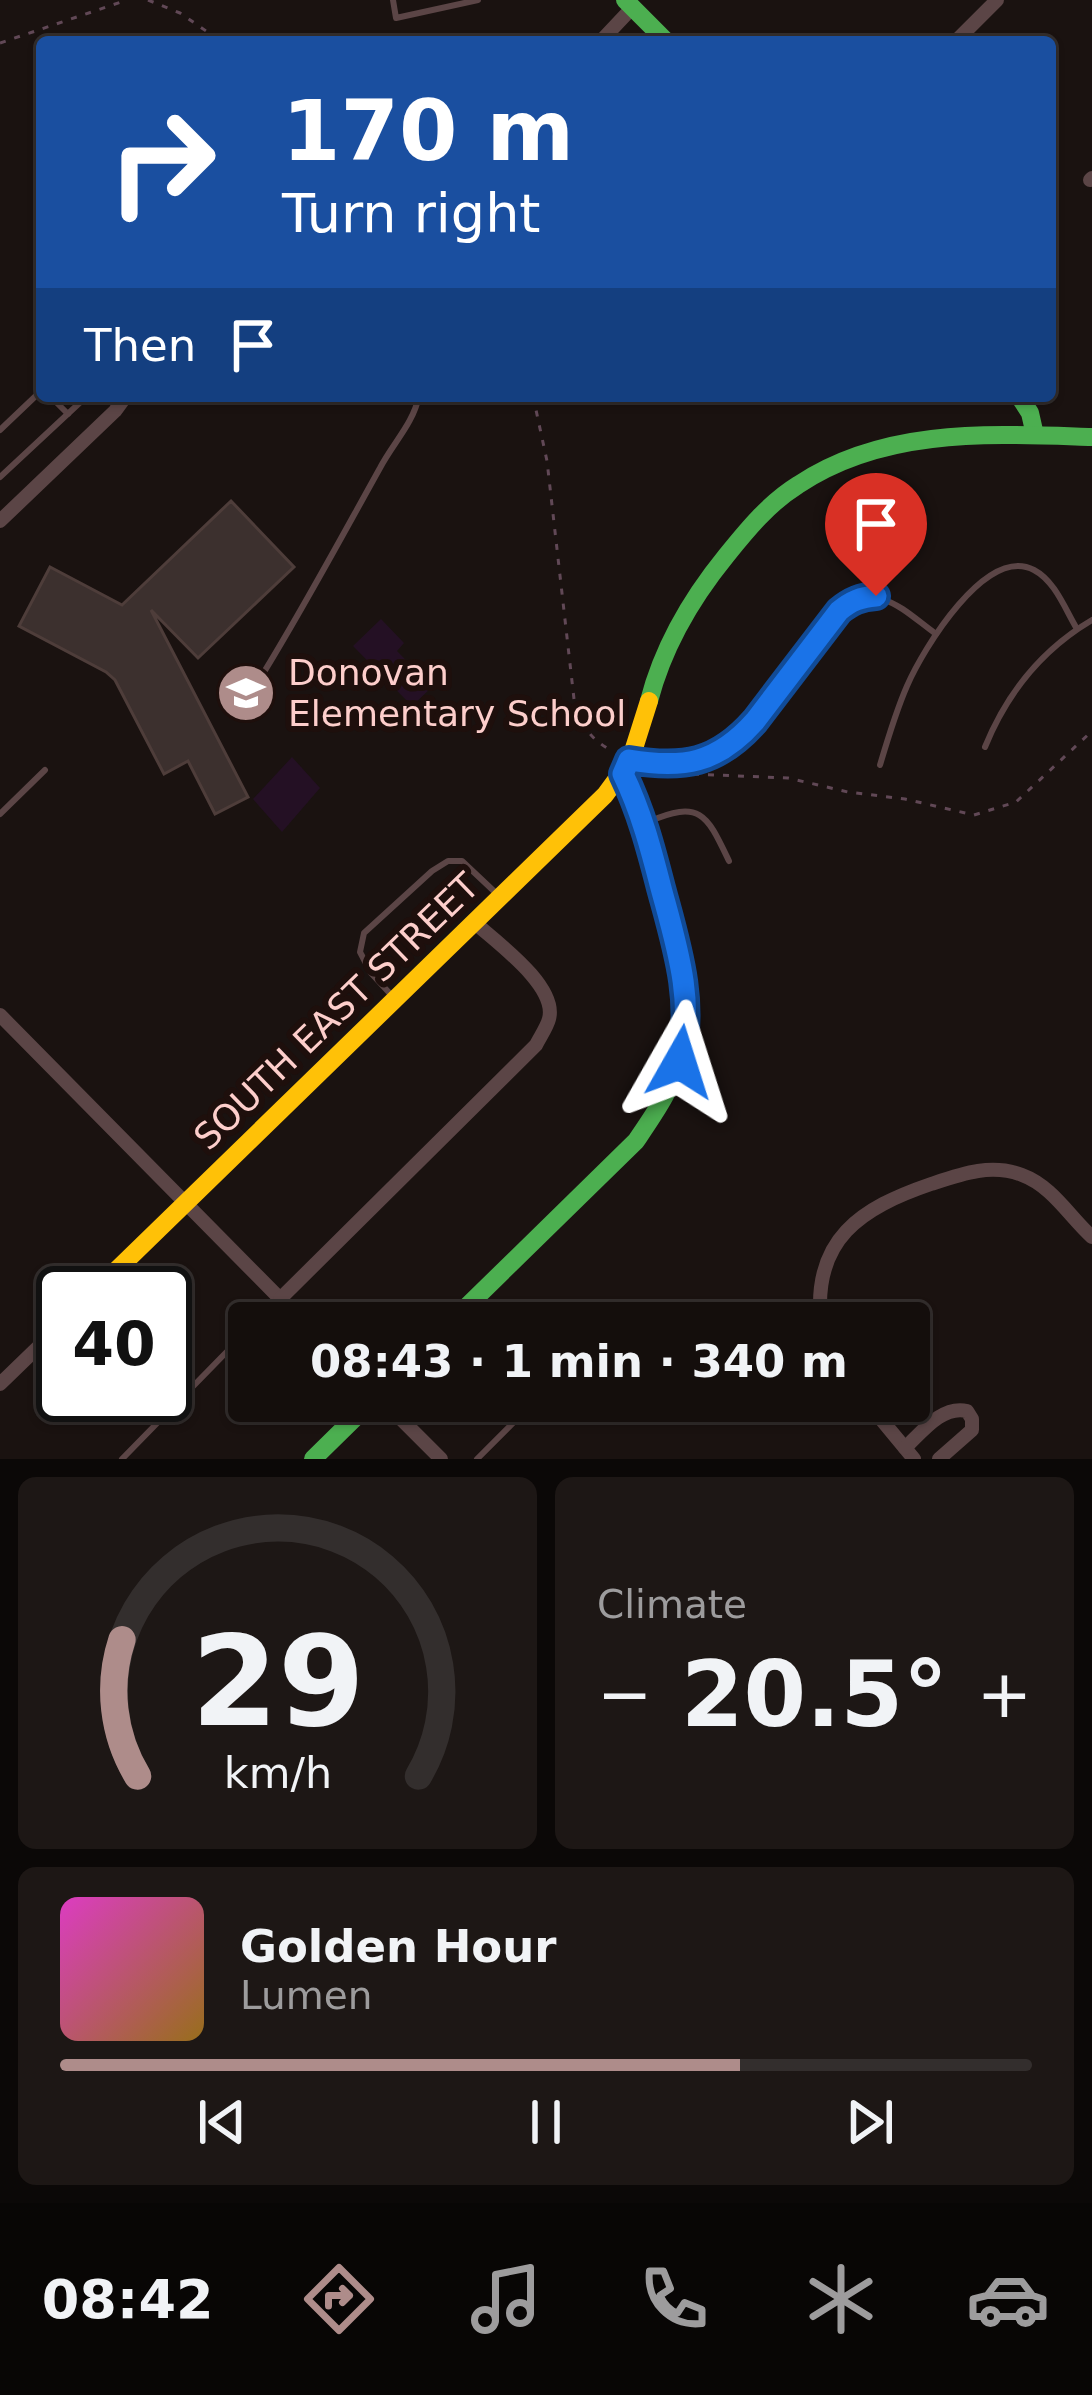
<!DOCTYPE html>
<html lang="en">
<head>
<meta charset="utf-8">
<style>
  body { margin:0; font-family:"DejaVu Sans",sans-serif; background:#1d1715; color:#f1f3f6; height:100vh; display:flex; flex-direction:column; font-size:45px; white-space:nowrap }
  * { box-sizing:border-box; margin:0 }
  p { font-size:39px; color:#9d9c9d }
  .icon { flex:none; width:66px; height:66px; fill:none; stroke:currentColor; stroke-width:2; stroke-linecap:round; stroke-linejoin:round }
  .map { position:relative; height:1459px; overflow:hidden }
  .drawer { display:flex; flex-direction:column; gap:18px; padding:18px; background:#0b0807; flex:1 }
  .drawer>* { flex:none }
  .top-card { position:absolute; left:36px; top:36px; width:1020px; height:366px; border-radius:12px; box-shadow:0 3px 9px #0004,0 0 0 3px #332e2d; background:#1a4fa0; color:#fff; overflow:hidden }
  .speed { position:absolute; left:36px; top:1266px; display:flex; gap:24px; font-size:60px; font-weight:700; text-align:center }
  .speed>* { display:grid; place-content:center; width:156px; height:156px; border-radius:50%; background:#140e0c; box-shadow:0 3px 9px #0004,0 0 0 3px #332e2d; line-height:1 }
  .speed .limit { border:6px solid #111; border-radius:18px; background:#fff; color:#111 }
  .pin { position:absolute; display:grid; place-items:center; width:102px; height:102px; color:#fff; margin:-123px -51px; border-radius:50% 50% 50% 0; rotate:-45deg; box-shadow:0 0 12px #0007 }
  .pin .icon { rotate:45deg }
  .me { position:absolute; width:132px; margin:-66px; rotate:6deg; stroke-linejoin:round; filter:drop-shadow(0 0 9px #0008) }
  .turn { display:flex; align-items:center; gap:42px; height:252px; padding:0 48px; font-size:54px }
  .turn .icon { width:156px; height:156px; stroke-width:2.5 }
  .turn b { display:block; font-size:84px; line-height:102px }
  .then { display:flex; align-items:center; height:114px; padding:0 48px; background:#0003; gap:24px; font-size:45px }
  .big { font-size:90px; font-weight:800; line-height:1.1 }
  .drawer .card { flex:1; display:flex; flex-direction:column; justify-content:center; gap:18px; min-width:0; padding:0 42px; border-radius:18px; background:#1d1715 }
  .drawer .dial { align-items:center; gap:0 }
  .dial svg { height:312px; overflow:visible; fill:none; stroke:#332e2d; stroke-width:7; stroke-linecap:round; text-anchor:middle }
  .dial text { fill:#f1f3f6; stroke:none }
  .song { display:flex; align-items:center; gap:36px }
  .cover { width:144px; height:144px; border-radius:18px; background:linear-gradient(135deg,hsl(310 70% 55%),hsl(40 70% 35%)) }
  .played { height:12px; border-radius:6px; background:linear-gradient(90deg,#ae8c8a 70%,#332e2d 70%) }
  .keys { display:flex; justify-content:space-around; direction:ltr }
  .heat { display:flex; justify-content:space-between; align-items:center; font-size:66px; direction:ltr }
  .drawer .tiles { flex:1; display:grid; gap:18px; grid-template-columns:1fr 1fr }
  .card:last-child { grid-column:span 2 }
  .trip { position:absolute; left:228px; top:1302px; width:702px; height:120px; border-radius:12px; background:#140e0c; box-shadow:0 3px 9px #0004,0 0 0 3px #332e2d; font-weight:800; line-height:120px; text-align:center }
  .tabs { display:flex; height:192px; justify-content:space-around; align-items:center; background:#080605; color:#9d9c9d }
  .tabs .icon { width:84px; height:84px }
  .tabs .selected { color:#ae8c8a }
  .tabs b { font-size:54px; color:#f1f3f6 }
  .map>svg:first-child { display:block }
  .green { fill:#241024 }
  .building { fill:#3c302e; stroke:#4e3d3a; stroke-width:3 }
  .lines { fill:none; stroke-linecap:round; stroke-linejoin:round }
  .path { stroke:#614856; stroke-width:3; stroke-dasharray:6 9; stroke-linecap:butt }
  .lane { stroke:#5b4546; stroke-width:6 }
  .street { stroke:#5b4546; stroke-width:14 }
  .fast { stroke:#4caf50; stroke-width:18 }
  .slow { stroke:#ffc107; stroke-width:18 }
  .route-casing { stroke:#114b97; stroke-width:30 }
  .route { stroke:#1a73e8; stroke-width:21 }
  .labels { text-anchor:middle; stroke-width:12; stroke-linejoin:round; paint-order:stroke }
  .poi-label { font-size:36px; fill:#fdcecb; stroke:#1e0f0c; text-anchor:start }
  .street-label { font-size:36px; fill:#fdcecb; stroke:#1e0f0c }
</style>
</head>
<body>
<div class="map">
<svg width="1092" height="1459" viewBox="0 0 1092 1459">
  <rect width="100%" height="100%" fill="#1a1210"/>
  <!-- green -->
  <g class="green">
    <polygon points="381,619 404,643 397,651 432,687 412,706 353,646"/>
    <polygon points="292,757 320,788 282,832 253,799"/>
  </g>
  <!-- building -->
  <polygon class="building" points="231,501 294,567 198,658 151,610 248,797 215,814 188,761 164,774 115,680 106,672 19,626 50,567 122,605"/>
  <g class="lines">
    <!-- path -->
    <g class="path">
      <polyline points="148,0 180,13 222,42"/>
      <polyline points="0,43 127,0"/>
      <path d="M 533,396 L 547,461 L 574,699 C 583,727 588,738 614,752"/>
      <polyline points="693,774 788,778 848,792 905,799 974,815 1016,802 1092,731"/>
    </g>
    <!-- lane -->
    <g class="lane">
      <polyline points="393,0 396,18 478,0"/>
      <polyline points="50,396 68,414"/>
      <polyline points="0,430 42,390"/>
      <polyline points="0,477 87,396"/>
      <path d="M 261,677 C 303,609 341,538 380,468 C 393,443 413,424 419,396"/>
      <path d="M 985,747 C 1007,693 1041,650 1092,620"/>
      <path d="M 632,760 C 651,763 670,767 689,764 C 745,755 806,655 839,611 C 877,579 904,611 936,634"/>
      <path d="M 880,765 C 888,738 896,711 907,686 C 923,649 986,545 1034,570 C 1055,581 1065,609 1077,629"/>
      <polyline points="0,814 45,770"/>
      <path d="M 648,822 C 701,799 707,815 729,861"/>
      <polyline points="394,998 371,973 360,952 364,933 432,871 448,861 462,861 497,894"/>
      <polyline points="255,1323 278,1300"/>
      <polyline points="122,1459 249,1329"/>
      <polyline points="477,1459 521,1415"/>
    </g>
    <!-- street -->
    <g class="street">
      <polyline points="600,42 632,8"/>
      <polyline points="955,42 997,0"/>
      <polyline points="1090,180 1092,178"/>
      <polyline points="0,521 115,411 126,396"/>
      <polyline points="0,1015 304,1323"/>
      <path d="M 280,1299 L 536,1045 C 540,1037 547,1027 549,1019 C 558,986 496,942 474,922"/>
      <path d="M 821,1323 C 812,1239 861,1208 931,1184 C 961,1174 991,1163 1022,1175 C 1052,1186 1069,1216 1092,1237"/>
      <polyline points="0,1384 63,1323"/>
      <polyline points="383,1401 441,1459"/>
      <polyline points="866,1401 914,1459"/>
      <path d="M 905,1448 C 922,1432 942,1405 967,1411 L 972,1419 L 972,1430 L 939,1459"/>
    </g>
    <!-- fast -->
    <g class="fast">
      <polyline points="625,0 667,42"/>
      <polyline points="1019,396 1030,413 1035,435"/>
      <path d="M 649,701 C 663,647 691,599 726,556 C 747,530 769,503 798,485 C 885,427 992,434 1092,437"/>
      <path d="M 450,1323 L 636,1141 C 655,1113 675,1085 682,1051 C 697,980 653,840 623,774"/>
      <polyline points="313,1459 372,1401"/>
    </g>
    <!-- slow -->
    <polyline class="slow" points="93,1293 605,795 630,761 649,701"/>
  </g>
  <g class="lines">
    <defs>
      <path id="route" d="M 680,1062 C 695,1002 677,947 661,888 C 651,849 641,811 623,774 L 629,760 C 683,769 717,764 755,721 L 839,611 C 851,601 861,597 876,596"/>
    </defs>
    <!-- route casing -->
    <use href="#route" class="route-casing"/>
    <!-- route -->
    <use href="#route" class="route"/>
  </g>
  <!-- icons -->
  <defs>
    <symbol id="school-disc" viewBox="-11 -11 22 22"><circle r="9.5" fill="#ae8c8a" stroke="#1e0f0c"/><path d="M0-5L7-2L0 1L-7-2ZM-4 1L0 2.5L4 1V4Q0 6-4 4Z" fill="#fff"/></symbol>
  </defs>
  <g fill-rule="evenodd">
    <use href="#school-disc" x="213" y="660" width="66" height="66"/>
  </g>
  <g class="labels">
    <!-- poi labels -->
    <g class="poi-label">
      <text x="288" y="685">Donovan<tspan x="288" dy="41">Elementary School</tspan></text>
    </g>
    <!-- street labels -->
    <g class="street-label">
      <text transform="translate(336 1011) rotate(-44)" y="13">SOUTH EAST STREET</text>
    </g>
  </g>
</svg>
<div class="speed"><div class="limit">40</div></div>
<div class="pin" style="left:876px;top:596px;background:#d93025"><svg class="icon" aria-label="arrive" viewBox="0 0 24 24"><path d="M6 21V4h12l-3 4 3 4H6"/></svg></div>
<svg class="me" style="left:680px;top:1062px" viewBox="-20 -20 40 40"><path d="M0-17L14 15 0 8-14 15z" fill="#1a73e8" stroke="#fff" stroke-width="4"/></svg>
<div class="trip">08:43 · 1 min · 340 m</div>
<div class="top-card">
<div class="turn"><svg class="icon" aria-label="right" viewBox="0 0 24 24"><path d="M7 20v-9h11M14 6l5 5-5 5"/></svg><div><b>170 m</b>Turn right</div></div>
<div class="then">Then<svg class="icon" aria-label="arrive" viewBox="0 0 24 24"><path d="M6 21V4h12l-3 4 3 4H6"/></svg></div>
</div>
</div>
<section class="drawer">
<div class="tiles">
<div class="card dial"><svg viewBox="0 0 100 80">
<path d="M14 69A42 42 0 1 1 86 69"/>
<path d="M14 69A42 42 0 0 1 10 34" stroke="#ae8c8a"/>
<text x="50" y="56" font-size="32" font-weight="700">29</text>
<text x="50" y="72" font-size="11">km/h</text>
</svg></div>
<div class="card"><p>Climate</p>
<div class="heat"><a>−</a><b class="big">20.5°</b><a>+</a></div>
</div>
<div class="card">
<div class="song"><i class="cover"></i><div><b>Golden Hour</b><p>Lumen</p></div></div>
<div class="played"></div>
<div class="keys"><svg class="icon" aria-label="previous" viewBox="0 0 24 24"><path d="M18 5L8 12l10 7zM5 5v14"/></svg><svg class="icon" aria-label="pause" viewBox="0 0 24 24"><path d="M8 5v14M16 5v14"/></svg><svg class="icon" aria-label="next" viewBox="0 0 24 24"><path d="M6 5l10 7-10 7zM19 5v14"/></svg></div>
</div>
</div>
</section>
<nav class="tabs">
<b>08:42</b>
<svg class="icon selected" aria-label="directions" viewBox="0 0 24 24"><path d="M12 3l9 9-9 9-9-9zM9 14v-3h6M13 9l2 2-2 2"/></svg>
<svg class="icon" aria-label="music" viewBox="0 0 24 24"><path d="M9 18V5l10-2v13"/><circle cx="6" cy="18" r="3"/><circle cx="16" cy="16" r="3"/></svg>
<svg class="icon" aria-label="phone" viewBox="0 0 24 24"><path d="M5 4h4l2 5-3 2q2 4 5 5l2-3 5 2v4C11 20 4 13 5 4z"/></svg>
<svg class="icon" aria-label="climate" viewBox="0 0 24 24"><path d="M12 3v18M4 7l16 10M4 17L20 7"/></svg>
<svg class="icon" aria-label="car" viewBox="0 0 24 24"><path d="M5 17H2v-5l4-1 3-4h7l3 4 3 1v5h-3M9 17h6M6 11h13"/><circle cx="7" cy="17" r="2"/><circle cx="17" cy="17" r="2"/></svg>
</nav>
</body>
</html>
